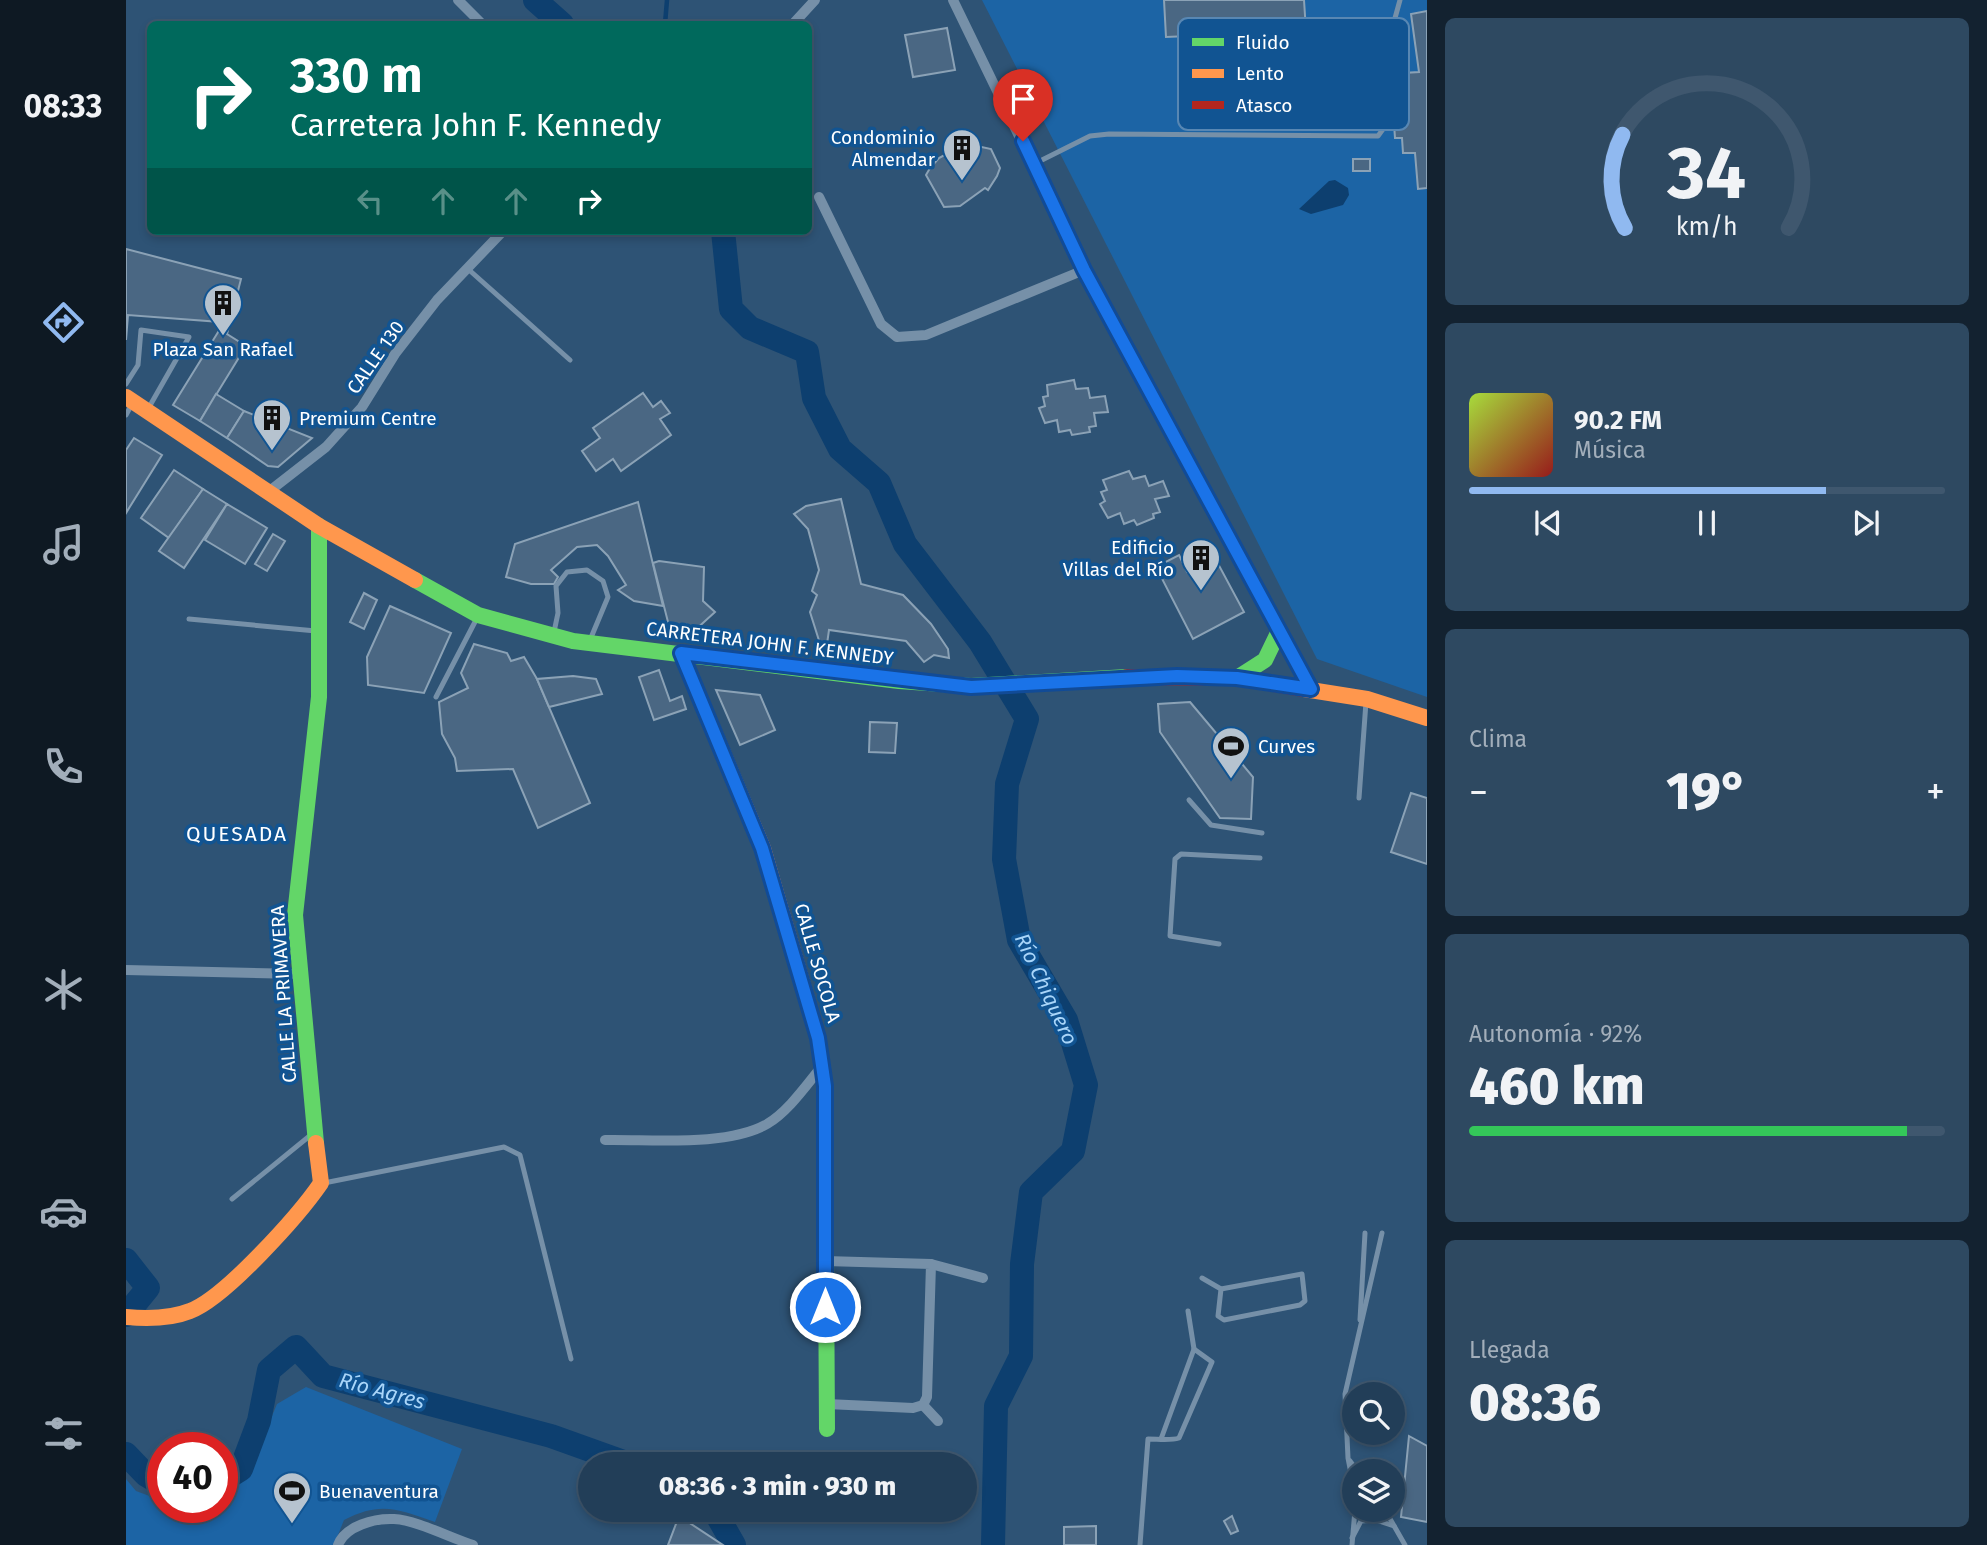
<!DOCTYPE html>
<html lang="es">
<head>
<meta charset="utf-8">
<style>
  body { margin:0; font-family:"Fira Sans",sans-serif; background:#2e4961; color:#f1f3f6; height:100vh; display:flex; flex-direction:column; font-size:26px; white-space:nowrap }
  * { box-sizing:border-box; margin:0 }
  p { font-size:23px; color:#a2aeba }
  .icon { flex:none; width:38px; height:38px; fill:none; stroke:currentColor; stroke-width:2; stroke-linecap:round; stroke-linejoin:round }
  .map { position:relative; flex:1; overflow:hidden }
  .sheet { display:flex; flex-direction:column; gap:18px; padding:18px; background:#132230; width:560px }
  .sheet>* { flex:none }
  .guide { position:absolute; left:21px; top:21px; width:665px; height:214px; border-radius:10px; box-shadow:0 4px 10px #0003,0 0 0 2px #3f576e; background:#00695c; color:#fff; overflow:hidden }
  .tools { position:absolute; left:1216px; top:1382px; display:grid; gap:14px }
  .tools a { display:grid; place-items:center; width:63px; height:63px; border-radius:50%; background:#223e58; box-shadow:0 4px 10px #0003,0 0 0 2px #3f576e; font-size:35px }
  .speed { position:absolute; left:21px; top:1432px; display:flex; gap:14px; font-size:35px; font-weight:700; text-align:center }
  .speed>* { display:grid; place-content:center; width:91px; height:91px; border-radius:50%; background:#223e58; box-shadow:0 4px 10px #0003,0 0 0 2px #3f576e; line-height:1 }
  .speed .limit { border:10px solid #d22; background:#fff; color:#111 }
  .pin { position:absolute; display:grid; place-items:center; width:60px; height:60px; color:#fff; margin:-72px -30px; border-radius:50% 50% 50% 0; rotate:-45deg; box-shadow:0 0 7px #0007 }
  .pin .icon { rotate:45deg }
  .me { position:absolute; width:77px; margin:-38px; rotate:0deg; stroke-linejoin:round; filter:drop-shadow(0 0 5px #0008) }
  .turn { display:flex; align-items:center; gap:24px; height:147px; padding:0 28px; font-size:32px }
  .turn .icon { width:91px; height:91px; stroke-width:2.5 }
  .turn b { display:block; font-size:49px; line-height:60px }
  .lanes { display:flex; align-items:center; height:66px; padding:0 28px; background:#0003; justify-content:center; gap:35px; direction:ltr }
  .lanes .off { opacity:.35 }
  .big { font-size:52px; font-weight:800; line-height:1.1 }
  .sheet .tile { flex:1; display:flex; flex-direction:column; justify-content:center; gap:10px; min-width:0; padding:0 24px; border-radius:10px; background:#2e4961 }
  .sheet .dial { align-items:center; gap:0 }
  .dial svg { height:182px; overflow:visible; fill:none; stroke:#3f576e; stroke-width:7; stroke-linecap:round; text-anchor:middle }
  .dial text { fill:#f1f3f6; stroke:none }
  .song { display:flex; align-items:center; gap:21px }
  .cover { width:84px; height:84px; border-radius:10px; background:linear-gradient(135deg,hsl(80 70% 55%),hsl(0 70% 35%)) }
  .played { height:7px; border-radius:4px; background:linear-gradient(90deg,#90b9f0 75%,#3f576e 75%) }
  .keys { display:flex; justify-content:space-around; direction:ltr }
  .heat { display:flex; justify-content:space-between; align-items:center; font-size:38px; direction:ltr }
  .charge { height:10px; border-radius:5px; background:linear-gradient(90deg,#34c759 92%,#3f576e 0) }
  .trip { position:absolute; left:452px; top:1452px; width:399px; height:70px; border-radius:35px; background:#223e58; box-shadow:0 4px 10px #0003,0 0 0 2px #3f576e; font-weight:800; line-height:70px; text-align:center }
  main { display:flex; flex:1; min-height:0 }
  .tabs { display:flex; flex-direction:column; width:126px; justify-content:space-around; align-items:center; background:#0e1923; color:#a2aeba }
  .tabs .icon { width:49px; height:49px }
  .tabs .active { color:#90b9f0 }
  .tabs b { font-size:32px; color:#f1f3f6 }
  .map>svg:first-child { display:block }
  .green { fill:#1c64a5 }
  .water { fill:#0d3f6f }
  .lines { fill:none; stroke-linecap:round; stroke-linejoin:round }
  .stream { stroke:#0d3f6f; stroke-width:4.5 }
  .river { stroke:#0d3f6f; stroke-width:24 }
  .building { fill:#4a6783; stroke:#8ba2b6; stroke-width:2 }
  .lane { stroke:#7690a8; stroke-width:5 }
  .street { stroke:#7690a8; stroke-width:10 }
  .fast { stroke:#63d668; stroke-width:16 }
  .slow { stroke:#ff974d; stroke-width:16 }
  .jam { stroke:#b3261e; stroke-width:16 }
  .route-casing { stroke:#114b97; stroke-width:18 }
  .route { stroke:#1a73e8; stroke-width:12 }
  .labels { text-anchor:middle; stroke-width:7; stroke-linejoin:round; paint-order:stroke }
  .poi-label { font-size:19px; fill:#fff; stroke:#115492; text-anchor:start }
  .street-label { font-size:19px; fill:#fff; stroke:#115492 }
  .neighbourhood-label { font-size:21px; letter-spacing:2px; fill:#fff; stroke:#115492 }
  .water-label { font-size:21px; font-style:italic; fill:#a9d5f9; stroke:#115492 }
  .key { fill:#115492; stroke:#5887b3; stroke-width:2 }
  .key-label { font-size:19px; fill:#fff }
</style>
</head>
<body>
<main>
<nav class="tabs">
<b>08:33</b>
<svg class="icon active" aria-label="directions" viewBox="0 0 24 24"><path d="M12 3l9 9-9 9-9-9zM9 14v-3h6M13 9l2 2-2 2"/></svg>
<svg class="icon" aria-label="music" viewBox="0 0 24 24"><path d="M9 18V5l10-2v13"/><circle cx="6" cy="18" r="3"/><circle cx="16" cy="16" r="3"/></svg>
<svg class="icon" aria-label="phone" viewBox="0 0 24 24"><path d="M5 4h4l2 5-3 2q2 4 5 5l2-3 5 2v4C11 20 4 13 5 4z"/></svg>
<svg class="icon" aria-label="climate" viewBox="0 0 24 24"><path d="M12 3v18M4 7l16 10M4 17L20 7"/></svg>
<svg class="icon" aria-label="car" viewBox="0 0 24 24"><path d="M5 17H2v-5l4-1 3-4h7l3 4 3 1v5h-3M9 17h6M6 11h13"/><circle cx="7" cy="17" r="2"/><circle cx="17" cy="17" r="2"/></svg>
<svg class="icon" aria-label="filters" viewBox="0 0 24 24"><path d="M4 7h16M4 17h16"/><circle cx="9" cy="7" r="2"/><circle cx="15" cy="17" r="2"/></svg>
</nav>
<div class="map">
<svg width="1301" height="1545" viewBox="0 0 1301 1545">
  <rect width="100%" height="100%" fill="#2e5375"/>
  <!-- green -->
  <g class="green">
    <polygon points="856,0 1301,0 1301,697 1191,659"/>
    <path d="M 180,1387 L 336,1449 L 309,1522 C 271,1509 255,1501 218,1520 L 208,1545 L 0,1545 L 0,1479 L 10,1491 L 37,1501 L 37,1507 L 52,1507 L 66,1512 L 74,1507 L 96,1507 L 96,1492 L 111,1482 L 136,1440 L 151,1404 Z"/>
  </g>
  <!-- water -->
  <polygon class="water" points="1209,180 1222,188 1223,195 1217,205 1185,214 1173,209 1203,181"/>
  <g class="lines">
    <!-- stream -->
    <polyline class="stream" points="539,24 541,0"/>
    <!-- river -->
    <g class="river">
      <polyline points="409,0 436,24"/>
      <polyline points="597,231 605,309 624,328 681,352 688,398 714,449 753,483 779,544 854,642 901,719 881,784 878,859 893,940 940,1020 960,1085 947,1151 905,1192 896,1264 895,1356 870,1406 867,1545"/>
      <polyline points="0,1260 22,1288 0,1315"/>
      <polyline points="0,1454 20,1475 37,1485"/>
      <polyline points="96,1481 115,1469 133,1421 143,1370 170,1347 197,1376 425,1436 506,1465"/>
      <polyline points="588,1510 608,1545"/>
    </g>
  </g>
  <!-- building -->
  <g class="building">
    <polygon points="1038,0 1178,0 1180,31 1040,37"/>
    <polygon points="1301,11 1301,188 1292,189 1289,153 1277,153 1276,138 1269,138 1267,109 1279,108 1277,73 1293,72 1285,14"/>
    <polygon points="821,28 829,70 787,77 779,35"/>
    <polygon points="851,146 865,149 874,168 871,176 862,190 859,188 834,206 818,207 800,175 804,168 813,158 833,147"/>
    <rect x="1227" y="159" width="17" height="12"/>
    <polygon points="0,249 115,279 101,334 120,346 74,421 47,405 94,329 94,322 2,315 0,340"/>
    <polygon points="948,380 950,389 962,388 964,398 979,396 982,412 968,413 970,426 963,427 964,432 946,435 944,430 933,432 931,420 919,423 913,408 919,406 917,397 922,396 921,385"/>
    <polygon points="517,393 527,407 535,401 544,413 534,419 545,435 495,471 487,459 470,471 456,451 474,438 467,428"/>
    <polygon points="90,394 118,411 101,438 74,421"/>
    <polygon points="118,411 186,438 152,467 142,466 101,438"/>
    <polygon points="8,438 36,455 0,513 0,450"/>
    <polygon points="48,470 77,489 43,538 15,518"/>
    <polygon points="1003,471 1007,479 1019,476 1023,486 1037,481 1043,496 1029,499 1034,512 1027,514 1028,518 1011,525 1008,520 998,524 994,513 982,518 974,504 979,501 975,492 981,490 977,480"/>
    <polygon points="77,489 101,504 58,568 33,551"/>
    <polygon points="715,499 735,584 777,595 805,624 822,649 823,658 808,655 798,662 780,641 703,630 700,651 696,650 684,612 691,595 686,591 693,570 682,529 668,514 680,506"/>
    <polygon points="512,502 537,606 508,601 492,590 500,585 482,556 471,545 451,547 425,570 432,577 428,584 405,584 380,577 389,544"/>
    <polygon points="101,504 141,528 119,564 79,540"/>
    <polygon points="147,534 159,541 141,571 129,564"/>
    <polygon points="1053,555 1061,572 1089,558 1118,612 1067,639 1030,567"/>
    <polygon points="533,561 578,567 577,601 589,612 567,632 560,624 543,626 527,563"/>
    <polygon points="238,593 251,600 238,629 224,622"/>
    <polygon points="264,606 325,633 298,693 242,685 241,657"/>
    <polygon points="348,644 381,653 385,661 398,657 411,679 464,803 412,828 387,769 331,771 329,758 316,734 313,702 342,688 335,673"/>
    <polygon points="533,670 544,701 556,696 560,709 528,720 513,677"/>
    <polygon points="447,676 470,679 476,694 423,707 411,679"/>
    <polygon points="590,690 634,695 649,730 614,745"/>
    <polygon points="1064,702 1127,777 1125,819 1094,818 1034,732 1032,704"/>
    <polygon points="744,722 771,723 769,753 743,752"/>
    <polygon points="1285,793 1301,798 1301,864 1265,852"/>
    <polygon points="1283,1436 1301,1446 1301,1522 1275,1517"/>
    <polygon points="553,1516 597,1545 542,1545"/>
    <polygon points="1106,1516 1112,1531 1105,1534 1098,1521"/>
    <polygon points="970,1526 970,1545 938,1545 938,1527"/>
  </g>
  <g class="lines">
    <!-- lane -->
    <g class="lane">
      <polyline points="908,164 964,136 983,134 1252,136 1260,125 1261,47 1274,0"/>
      <polyline points="342,269 444,360"/>
      <polyline points="0,384 12,365 15,330 63,337 22,409"/>
      <polyline points="0,415 6,404"/>
      <polyline points="63,619 190,631"/>
      <polyline points="428,632 432,613 430,586 441,572 461,570 477,581 482,597 464,640"/>
      <polyline points="310,697 351,618"/>
      <polyline points="1233,798 1240,702"/>
      <polyline points="1063,800 1085,825 1136,833"/>
      <polyline points="1093,944 1044,936 1049,859 1055,854 1134,858"/>
      <polyline points="198,1183 378,1147 394,1155 445,1359"/>
      <polyline points="106,1199 186,1134"/>
      <polyline points="1076,1278 1095,1289 1176,1274 1179,1301 1174,1305 1098,1320 1092,1316 1095,1289"/>
      <polyline points="1062,1311 1068,1349"/>
      <polyline points="1234,1320 1239,1233"/>
      <polyline points="1224,1461 1232,1472"/>
      <polyline points="1228,1489 1222,1458 1219,1394 1256,1233"/>
      <polyline points="1259,1510 1279,1545"/>
      <polyline points="1226,1538 1235,1521 1250,1520 1268,1526"/>
      <path d="M 1014,1545 L 1022,1439 C 1032,1439 1044,1441 1053,1438 L 1086,1362 L 1068,1349 L 1035,1439"/>
      <polyline points="1226,1545 1229,1510"/>
    </g>
    <!-- street -->
    <g class="street">
      <polyline points="332,0 356,24"/>
      <polyline points="827,0 958,270 1185,689"/>
      <polyline points="667,24 689,0"/>
      <polyline points="693,197 755,324 771,337 800,335 958,270"/>
      <polyline points="141,493 200,447 236,407 269,354 311,300 377,231"/>
      <polyline points="0,970 172,974"/>
      <path d="M 479,1140 C 526,1139 600,1147 641,1124 C 663,1111 681,1084 697,1065"/>
      <polyline points="699,1261 805,1264 801,1397 797,1405 787,1408 701,1404"/>
      <polyline points="805,1264 857,1278"/>
      <polyline points="797,1405 812,1421"/>
      <path d="M 212,1545 C 219,1526 249,1518 268,1519 C 290,1520 325,1538 347,1545"/>
    </g>
    <!-- fast -->
    <g class="fast">
      <polyline points="289,580 352,615 447,641 773,681 845,686 1001,677"/>
      <polyline points="1111,678 1139,660 1153,631"/>
      <polyline points="676,982 692,1038 699,1086 701,1429"/>
      <polyline points="190,1143 169,915 193,697 193,526"/>
    </g>
    <!-- slow -->
    <g class="slow">
      <polyline points="0,397 193,526 289,580"/>
      <polyline points="555,653 637,848 676,982"/>
      <polyline points="1178,689 1241,699 1301,718"/>
      <path d="M 0,1317 C 22,1319 44,1319 64,1311 C 99,1298 173,1215 195,1183 L 190,1143"/>
    </g>
    <!-- jam -->
    <polyline class="jam" points="1001,677 1111,678 1178,689"/>
  </g>
  <g class="lines">
    <defs>
      <polyline id="route" points="699,1307 699,1086 692,1038 636,848 555,653 845,687 1051,676 1111,678 1185,689 958,270 897,141"/>
    </defs>
    <!-- route casing -->
    <use href="#route" class="route-casing"/>
    <!-- route -->
    <use href="#route" class="route"/>
  </g>
  <!-- icons -->
  <defs>
    <symbol id="building-pin" viewBox="-11 -11 22 30"><path d="M0 17L-7.5 6A9.5 9.5 0 1 1 7.5 6Z" fill="#b6c3cf" stroke="#115492"/><path d="M-4-6H4V6H1V3H-1V6H-4ZM-2.5-4.3h1.7v1.8h-1.7ZM.8-4.3h1.7v1.8H.8ZM-2.5-1h1.7V.8h-1.7ZM.8-1h1.7V.8H.8Z" fill="#111"/></symbol>
    <symbol id="stadium-pin" viewBox="-11 -11 22 30"><path d="M0 17L-7.5 6A9.5 9.5 0 1 1 7.5 6Z" fill="#b6c3cf" stroke="#115492"/><path d="M0-5a6.5 5 0 1 0 0 10a6.5 5 0 1 0 0-10ZM-3.5-1.8h7v3.6h-7Z" fill="#111"/></symbol>
  </defs>
  <g fill-rule="evenodd">
    <use href="#building-pin" x="814" y="126" width="44" height="60"/>
    <use href="#building-pin" x="75" y="281" width="44" height="60"/>
    <use href="#building-pin" x="124" y="396" width="44" height="60"/>
    <use href="#building-pin" x="1053" y="536" width="44" height="60"/>
    <use href="#stadium-pin" x="1083" y="724" width="44" height="60"/>
    <use href="#stadium-pin" x="144" y="1469" width="44" height="60"/>
  </g>
  <g class="labels">
    <!-- poi labels -->
    <g class="poi-label">
      <text x="809" y="144" text-anchor="end">Condominio<tspan x="809" dy="22">Almendar</tspan></text>
      <text x="97" y="356" text-anchor="middle">Plaza San Rafael</text>
      <text x="173" y="425">Premium Centre</text>
      <text x="1048" y="554" text-anchor="end">Edificio<tspan x="1048" dy="22">Villas del Río</tspan></text>
      <text x="1132" y="753">Curves</text>
      <text x="193" y="1498">Buenaventura</text>
    </g>
    <!-- street labels -->
    <g class="street-label">
      <text transform="translate(249 357) rotate(-55)" y="7">CALLE 130</text>
      <text transform="translate(644 643) rotate(7)" y="7">CARRETERA JOHN F. KENNEDY</text>
      <text transform="translate(692 963) rotate(74)" y="7">CALLE SOCOLA</text>
      <text transform="translate(157 994) rotate(-94)" y="7">CALLE LA PRIMAVERA</text>
    </g>
    <!-- neighbourhood labels -->
    <g class="neighbourhood-label">
      <text x="111" y="841">QUESADA</text>
    </g>
    <!-- water labels -->
    <g class="water-label">
      <text transform="translate(920 989) rotate(65)" y="7">Río Chiquero</text>
      <text transform="translate(256 1391) rotate(15)" y="7">Río Agres</text>
    </g>
  </g>
  <!-- legend -->
  <rect x="1052" y="18" width="231" height="112" rx="10" class="key"/>
  <rect x="1066" y="38" width="32" height="8" fill="#63d668"/>
  <rect x="1066" y="69" width="32" height="9" fill="#ff974d"/>
  <rect x="1066" y="101" width="32" height="8" fill="#b3261e"/>
  <g class="key-label">
    <text x="1110" y="49">Fluido</text>
    <text x="1110" y="80">Lento</text>
    <text x="1110" y="112">Atasco</text>
  </g>
</svg>
<div class="tools">
<a><svg class="icon" aria-label="search" viewBox="0 0 24 24"><circle cx="10" cy="10" r="6"/><path d="M15 15l6 6"/></svg></a>
<a><svg class="icon" aria-label="layers" viewBox="0 0 24 24"><path d="M12 4l9 5-9 5-9-5zM3 14l9 5 9-5"/></svg></a>
</div>
<div class="speed"><div class="limit">40</div></div>
<div class="pin" style="left:897px;top:141px;background:#d93025"><svg class="icon" aria-label="arrive" viewBox="0 0 24 24"><path d="M6 21V4h12l-3 4 3 4H6"/></svg></div>
<svg class="me" style="left:699px;top:1307px" viewBox="-20 -20 40 40"><circle r="17" fill="#1a73e8" stroke="#fff" stroke-width="3"/><path d="M0-11L8 9 0 5-8 9z" fill="#fff"/></svg>
<div class="trip">08:36 · 3 min · 930 m</div>
<div class="guide">
<div class="turn"><svg class="icon" aria-label="right" viewBox="0 0 24 24"><path d="M7 20v-9h11M14 6l5 5-5 5"/></svg><div><b>330 m</b>Carretera John F. Kennedy</div></div>
<div class="lanes"><svg class="icon off" aria-label="left" viewBox="0 0 24 24"><path d="M17 20v-9H6M10 6l-5 5 5 5"/></svg><svg class="icon off" aria-label="ahead" viewBox="0 0 24 24"><path d="M12 20V5M6 11l6-6 6 6"/></svg><svg class="icon off" aria-label="ahead" viewBox="0 0 24 24"><path d="M12 20V5M6 11l6-6 6 6"/></svg><svg class="icon" aria-label="right" viewBox="0 0 24 24"><path d="M7 20v-9h11M14 6l5 5-5 5"/></svg></div>
</div>
</div>
<section class="sheet">
<div class="tile dial"><svg viewBox="0 0 100 80">
<path d="M14 69A42 42 0 1 1 86 69"/>
<path d="M14 69A42 42 0 0 1 13 28" stroke="#90b9f0"/>
<text x="50" y="56" font-size="32" font-weight="700">34</text>
<text x="50" y="72" font-size="11">km/h</text>
</svg></div>
<div class="tile">
<div class="song"><i class="cover"></i><div><b>90.2 FM</b><p>Música</p></div></div>
<div class="played"></div>
<div class="keys"><svg class="icon" aria-label="previous" viewBox="0 0 24 24"><path d="M18 5L8 12l10 7zM5 5v14"/></svg><svg class="icon" aria-label="pause" viewBox="0 0 24 24"><path d="M8 5v14M16 5v14"/></svg><svg class="icon" aria-label="next" viewBox="0 0 24 24"><path d="M6 5l10 7-10 7zM19 5v14"/></svg></div>
</div>
<div class="tile"><p>Clima</p>
<div class="heat"><a>−</a><b class="big">19°</b><a>+</a></div>
</div>
<div class="tile"><p>Autonomía · 92%</p><b class="big">460 km</b><div class="charge"></div></div>
<div class="tile"><p>Llegada</p><b class="big">08:36</b></div>
</section>
</main>
</body>
</html>
